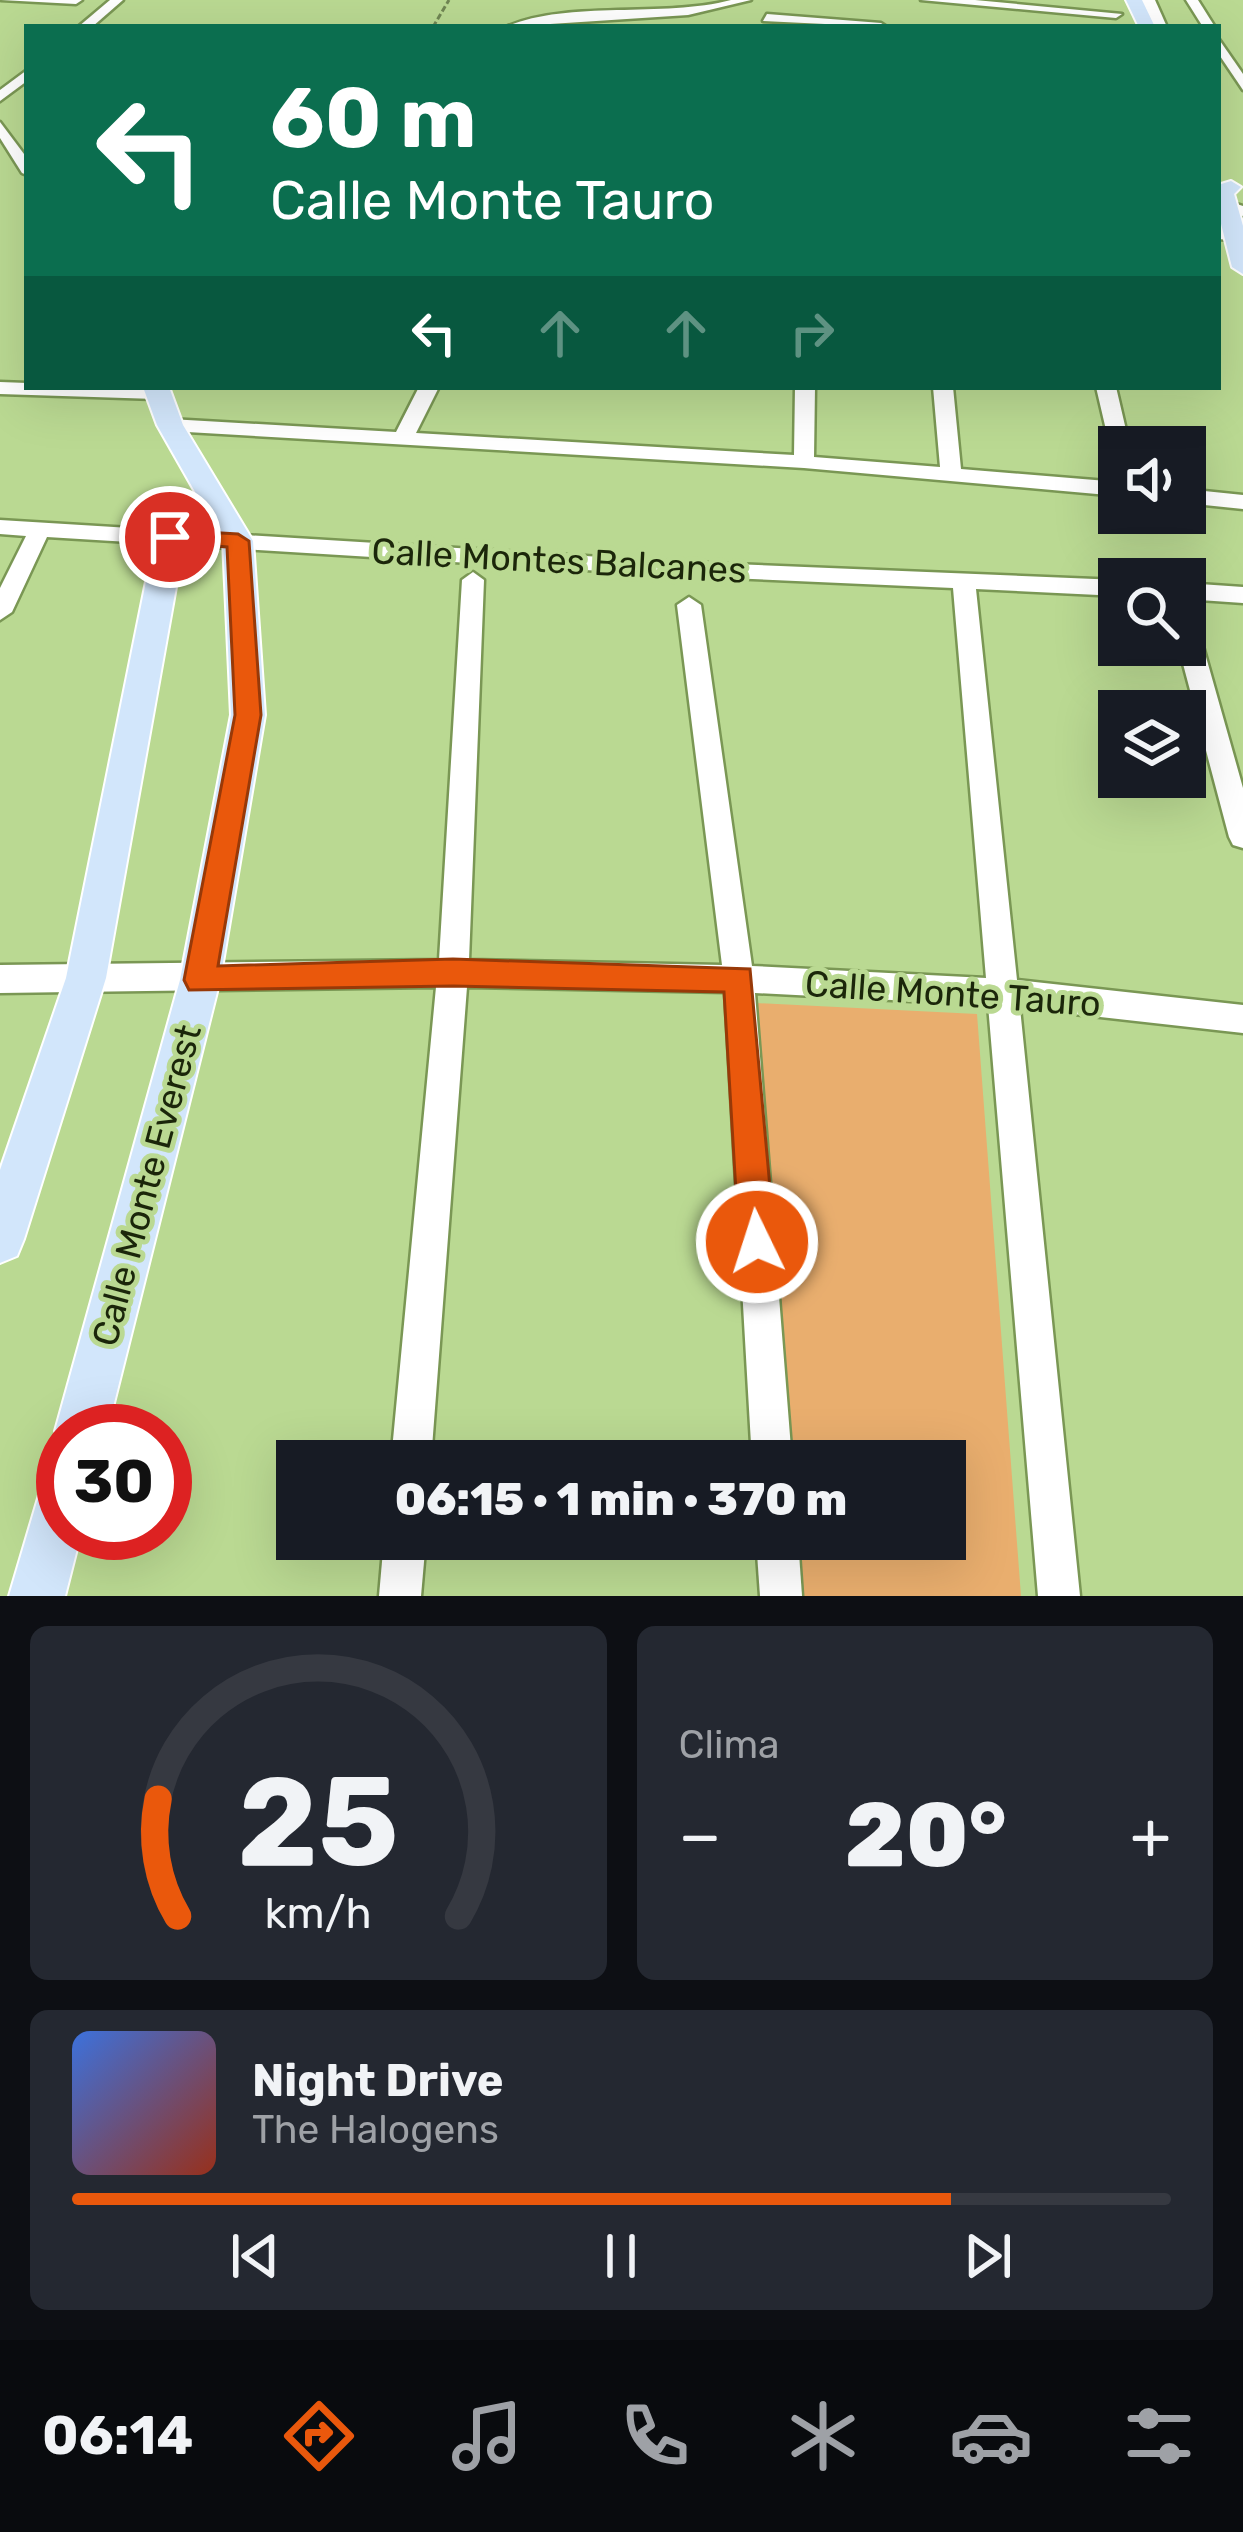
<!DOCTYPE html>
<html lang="es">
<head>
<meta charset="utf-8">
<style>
  body { margin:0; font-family:Rubik,sans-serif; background:#242831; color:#f1f3f6; height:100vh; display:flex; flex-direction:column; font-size:45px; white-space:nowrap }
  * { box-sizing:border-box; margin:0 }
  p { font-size:39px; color:#9ea1a6 }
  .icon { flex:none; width:66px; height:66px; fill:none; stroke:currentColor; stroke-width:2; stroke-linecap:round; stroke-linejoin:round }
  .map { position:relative; height:1596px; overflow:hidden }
  .panel { display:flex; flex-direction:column; gap:30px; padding:30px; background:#0d0f14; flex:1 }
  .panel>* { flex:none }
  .top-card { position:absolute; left:24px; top:24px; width:1197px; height:366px; border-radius:0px; box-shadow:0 12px 48px #0002; background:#0b6e4f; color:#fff; overflow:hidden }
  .fabs { position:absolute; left:1098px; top:426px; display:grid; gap:24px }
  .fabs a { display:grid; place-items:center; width:108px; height:108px; border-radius:0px; background:#171b24; box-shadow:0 12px 48px #0002; font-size:60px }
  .speed { position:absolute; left:36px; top:1404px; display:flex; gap:24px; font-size:60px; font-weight:700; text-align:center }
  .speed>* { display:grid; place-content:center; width:156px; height:156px; border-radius:50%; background:#171b24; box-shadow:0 12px 48px #0002; line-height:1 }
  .speed .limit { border:18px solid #d22; background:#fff; color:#111 }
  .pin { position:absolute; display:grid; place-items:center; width:102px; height:102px; color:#fff; margin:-51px; border:6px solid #fff; border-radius:50%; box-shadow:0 3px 12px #0007 }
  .me { position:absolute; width:132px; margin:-66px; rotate:356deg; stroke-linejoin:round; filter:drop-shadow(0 0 9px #0008) }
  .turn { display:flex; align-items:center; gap:42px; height:252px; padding:0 48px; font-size:54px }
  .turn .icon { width:156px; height:156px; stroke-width:2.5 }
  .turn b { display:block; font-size:84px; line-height:102px }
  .lanes { display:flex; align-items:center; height:114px; padding:0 48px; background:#0003; justify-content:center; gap:60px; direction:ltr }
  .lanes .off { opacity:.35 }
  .big { font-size:90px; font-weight:800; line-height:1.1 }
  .panel .tile { flex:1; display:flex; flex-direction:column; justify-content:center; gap:18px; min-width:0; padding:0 42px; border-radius:18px; background:#242831 }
  .panel .dial { align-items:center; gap:0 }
  .dial svg { height:312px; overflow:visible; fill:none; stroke:#363941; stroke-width:7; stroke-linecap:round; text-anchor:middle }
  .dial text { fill:#f1f3f6; stroke:none }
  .song { display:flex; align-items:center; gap:36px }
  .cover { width:144px; height:144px; border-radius:18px; background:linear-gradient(135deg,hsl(220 70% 55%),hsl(10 70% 35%)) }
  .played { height:12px; border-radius:6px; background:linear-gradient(90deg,#ea580c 80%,#363941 80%) }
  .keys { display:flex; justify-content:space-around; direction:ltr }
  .heat { display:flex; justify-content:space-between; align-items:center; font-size:66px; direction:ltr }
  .panel .tiles { flex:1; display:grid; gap:30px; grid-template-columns:1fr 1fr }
  .tile:last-child { grid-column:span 2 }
  .trip { position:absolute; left:276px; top:1440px; width:690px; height:120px; border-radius:0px; background:#171b24; box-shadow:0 12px 48px #0002; font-weight:800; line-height:120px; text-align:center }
  .tab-bar { display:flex; height:192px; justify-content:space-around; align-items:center; background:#090b0e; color:#9ea1a6 }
  .tab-bar .icon { width:84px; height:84px }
  .tab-bar .current { color:#ea580c }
  .tab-bar b { font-size:54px; color:#f1f3f6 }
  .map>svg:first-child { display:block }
  .green { fill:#e9ae6e }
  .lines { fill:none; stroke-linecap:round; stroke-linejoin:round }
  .minor-casing { stroke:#7a9754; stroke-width:5 }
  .major-casing { stroke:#fff; stroke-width:4 }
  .path { stroke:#708653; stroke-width:3; stroke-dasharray:6 3; stroke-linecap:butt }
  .minor { fill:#fff; fill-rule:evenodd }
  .major { fill:#d2e6fb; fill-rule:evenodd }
  .route { fill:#ea580c; stroke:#983908; stroke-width:3 }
  .labels { text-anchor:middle; stroke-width:10; stroke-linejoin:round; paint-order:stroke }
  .street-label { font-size:36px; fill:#1b260a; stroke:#bad992 }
</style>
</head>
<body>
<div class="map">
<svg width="1243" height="1596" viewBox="0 0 1243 1596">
  <rect width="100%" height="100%" fill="#bad992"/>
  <!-- green -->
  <polygon class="green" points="755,1003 977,1014 1021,1596 804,1596 799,1539 945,1539 945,1461 792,1461"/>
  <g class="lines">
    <defs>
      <g id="minor">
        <polygon points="1,0 82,0 76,4"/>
        <polygon points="110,0 123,0 92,27 78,27"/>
        <path d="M 731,0 L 751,0 L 688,15 L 506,27 C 566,0 663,18 731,0 Z"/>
        <polygon points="921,0 975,0 1122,14 1116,18"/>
        <polygon points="1143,0 1155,0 1167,27 1155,27"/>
        <polygon points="1186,0 1198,0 1215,27 1203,27"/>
        <polygon points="767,14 881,23 887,27 763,21"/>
        <polygon points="1218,38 1243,74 1243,90 1218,53"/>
        <polygon points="27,70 27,81 0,101 0,90"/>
        <polygon points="0,122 27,158 27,175 22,173 0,138"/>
        <polygon points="1218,198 1243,206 1243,216 1218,208"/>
        <polygon points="1218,229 1243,231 1243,241 1218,239"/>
        <polygon points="0,382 27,383 27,387 156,387 166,393 156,399 0,394"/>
        <polygon points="419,387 439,387 416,433 794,455 795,387 815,387 814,457 940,467 933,387 953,387 961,469 1119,482 1119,496 804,468 170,431 160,425 170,419 396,432"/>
        <polygon points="1096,387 1116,387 1130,447 1119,447 1119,453 1110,447"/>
        <polygon points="1185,489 1243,495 1243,509 1185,503"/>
        <polygon points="0,520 683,562 1119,580 1119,596 976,589 1017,980 1243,1005 1243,1033 1020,1008 1080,1596 1038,1596 988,1005 755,993 792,1461 752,1461 725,992 467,987 431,1461 391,1461 436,987 0,993 0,965 439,960 462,580 473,572 484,580 469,960 722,965 677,605 689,597 701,605 752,966 986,978 953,588 683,576 47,537 12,612 0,620 0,588 26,536 0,534"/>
        <polygon points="1185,583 1243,587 1243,603 1185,599"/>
        <polygon points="1185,617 1197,625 1243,788 1243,848 1233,845 1229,837 1178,645 1185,645"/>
        <polygon points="384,1539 426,1539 421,1596 379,1596"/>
        <polygon points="756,1539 798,1539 802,1596 760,1596"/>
      </g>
      <g id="major">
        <polygon points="1126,0 1142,0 1155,27 1139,27"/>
        <polygon points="1231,181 1241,187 1234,194 1243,226 1243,274 1232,267 1218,212 1218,185"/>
        <polygon points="143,387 169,387 183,425 253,541 265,715 220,980 107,1431 63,1431 63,1450 55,1431 180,980 231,715 223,541 157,425"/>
        <polygon points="170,528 185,537 106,978 24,1239 17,1256 0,1263 0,1170 66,978 155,537"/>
        <polygon points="63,1470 63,1533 81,1533 65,1596 9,1596 44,1478"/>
      </g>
    </defs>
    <!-- minor casing -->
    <use href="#minor" class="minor-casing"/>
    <!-- major casing -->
    <use href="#major" class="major-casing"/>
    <!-- path -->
    <polyline class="path" points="433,27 449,0"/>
    <!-- minor -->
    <use href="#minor" class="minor"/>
    <!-- major -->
    <use href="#major" class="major"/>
  </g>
  <!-- route -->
  <polygon class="route" points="170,530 238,534 249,541 261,715 218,966 453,959 750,969 775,1242 769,1254 757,1260 744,1254 739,1242 724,992 453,986 189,990 184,980 235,715 227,547 162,542 159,537"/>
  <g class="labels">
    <!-- street labels -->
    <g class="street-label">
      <text transform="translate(559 560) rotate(3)" y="13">Calle Montes Balcanes</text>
      <text transform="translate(953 993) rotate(4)" y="13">Calle Monte Tauro</text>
      <text transform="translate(146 1185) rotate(-75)" y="13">Calle Monte Everest</text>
    </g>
  </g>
</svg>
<div class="fabs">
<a><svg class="icon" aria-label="sound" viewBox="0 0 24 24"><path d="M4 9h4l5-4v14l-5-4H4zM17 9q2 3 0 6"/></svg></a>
<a><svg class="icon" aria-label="search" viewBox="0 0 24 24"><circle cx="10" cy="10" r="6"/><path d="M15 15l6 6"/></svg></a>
<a><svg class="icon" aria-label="layers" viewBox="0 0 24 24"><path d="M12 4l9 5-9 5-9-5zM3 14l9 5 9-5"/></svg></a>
</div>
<div class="speed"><div class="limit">30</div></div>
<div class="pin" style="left:170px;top:537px;background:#d93025"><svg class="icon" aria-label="arrive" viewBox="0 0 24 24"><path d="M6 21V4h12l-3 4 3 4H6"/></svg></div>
<svg class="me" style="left:757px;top:1242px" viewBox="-20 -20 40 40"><circle r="17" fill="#ea580c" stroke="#fff" stroke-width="3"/><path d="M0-11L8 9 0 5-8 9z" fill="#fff"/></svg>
<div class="trip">06:15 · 1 min · 370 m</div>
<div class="top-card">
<div class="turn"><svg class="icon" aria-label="left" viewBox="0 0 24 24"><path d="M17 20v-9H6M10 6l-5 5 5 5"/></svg><div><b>60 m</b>Calle Monte Tauro</div></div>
<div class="lanes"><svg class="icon" aria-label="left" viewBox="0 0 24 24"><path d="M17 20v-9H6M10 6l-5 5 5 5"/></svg><svg class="icon off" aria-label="ahead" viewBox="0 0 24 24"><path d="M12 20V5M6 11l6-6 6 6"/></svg><svg class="icon off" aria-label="ahead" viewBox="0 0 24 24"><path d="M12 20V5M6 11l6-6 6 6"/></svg><svg class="icon off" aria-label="right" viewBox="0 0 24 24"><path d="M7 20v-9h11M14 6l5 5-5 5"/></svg></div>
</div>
</div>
<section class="panel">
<div class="tiles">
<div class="tile dial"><svg viewBox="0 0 100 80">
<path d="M14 69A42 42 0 1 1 86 69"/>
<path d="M14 69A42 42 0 0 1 9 39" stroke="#ea580c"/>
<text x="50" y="56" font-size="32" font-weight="700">25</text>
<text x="50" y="72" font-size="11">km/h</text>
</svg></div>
<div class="tile"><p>Clima</p>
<div class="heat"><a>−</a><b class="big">20°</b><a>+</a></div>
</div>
<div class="tile">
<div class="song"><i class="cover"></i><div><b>Night Drive</b><p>The Halogens</p></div></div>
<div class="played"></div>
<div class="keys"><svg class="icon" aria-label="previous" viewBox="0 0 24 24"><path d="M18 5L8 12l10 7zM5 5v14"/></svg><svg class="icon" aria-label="pause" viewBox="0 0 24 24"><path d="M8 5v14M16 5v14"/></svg><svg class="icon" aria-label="next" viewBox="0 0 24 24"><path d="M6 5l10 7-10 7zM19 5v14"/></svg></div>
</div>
</div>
</section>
<nav class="tab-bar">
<b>06:14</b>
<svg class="icon current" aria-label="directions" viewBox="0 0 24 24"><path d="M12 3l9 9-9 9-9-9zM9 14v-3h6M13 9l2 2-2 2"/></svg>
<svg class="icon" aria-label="music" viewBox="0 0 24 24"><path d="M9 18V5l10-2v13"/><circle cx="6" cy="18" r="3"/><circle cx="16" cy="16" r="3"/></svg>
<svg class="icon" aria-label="phone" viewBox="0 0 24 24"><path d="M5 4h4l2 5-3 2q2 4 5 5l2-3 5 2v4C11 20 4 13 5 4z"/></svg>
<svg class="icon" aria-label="climate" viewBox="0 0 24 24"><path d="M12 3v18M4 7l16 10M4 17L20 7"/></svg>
<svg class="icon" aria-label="car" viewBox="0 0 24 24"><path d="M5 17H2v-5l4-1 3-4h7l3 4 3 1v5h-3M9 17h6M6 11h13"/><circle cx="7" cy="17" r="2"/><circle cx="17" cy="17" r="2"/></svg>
<svg class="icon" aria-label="filters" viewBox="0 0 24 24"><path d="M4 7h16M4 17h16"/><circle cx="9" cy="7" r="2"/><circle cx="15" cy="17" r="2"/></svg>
</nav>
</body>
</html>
